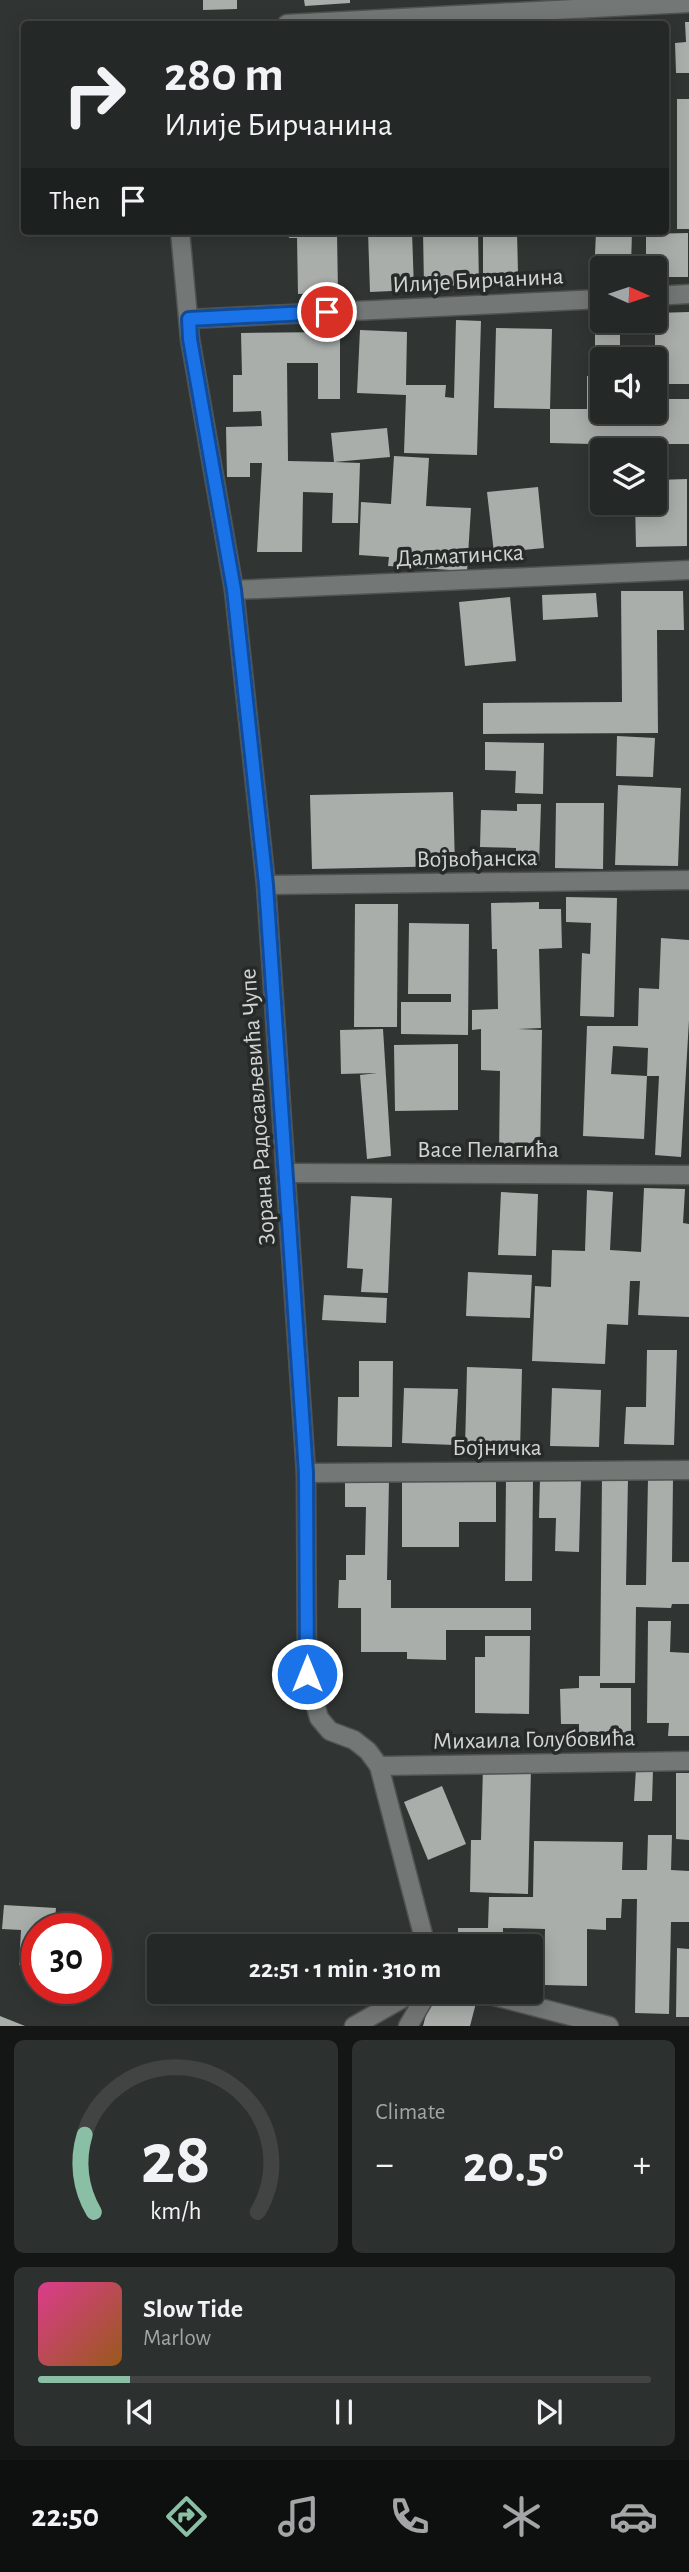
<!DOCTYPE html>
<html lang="en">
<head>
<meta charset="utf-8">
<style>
  body { margin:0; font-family:"Alegreya Sans",sans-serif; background:#2c302e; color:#f1f3f6; height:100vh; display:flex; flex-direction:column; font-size:26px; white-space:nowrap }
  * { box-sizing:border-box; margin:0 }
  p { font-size:23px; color:#a3a6a7 }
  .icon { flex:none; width:38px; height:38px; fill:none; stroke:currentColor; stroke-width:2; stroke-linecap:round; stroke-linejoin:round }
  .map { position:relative; height:2026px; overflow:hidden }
  .details { display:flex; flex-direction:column; gap:14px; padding:14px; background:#141615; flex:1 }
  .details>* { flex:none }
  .top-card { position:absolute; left:21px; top:21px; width:648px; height:214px; border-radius:7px; box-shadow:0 4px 18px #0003,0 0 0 2px #414443; background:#242826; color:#f1f3f6; overflow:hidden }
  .needle { width:46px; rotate:93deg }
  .fabs { position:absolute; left:590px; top:256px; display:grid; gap:14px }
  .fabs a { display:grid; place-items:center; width:77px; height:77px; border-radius:7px; background:#242826; box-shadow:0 4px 18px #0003,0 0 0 2px #414443; font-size:35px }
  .speed { position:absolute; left:21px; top:1913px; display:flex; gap:14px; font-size:35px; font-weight:700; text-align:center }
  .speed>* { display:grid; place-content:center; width:91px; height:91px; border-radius:50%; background:#242826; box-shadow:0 4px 18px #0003,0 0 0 2px #414443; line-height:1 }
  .speed .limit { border:10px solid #d22; background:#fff; color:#111 }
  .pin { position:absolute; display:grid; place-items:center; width:60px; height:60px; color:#fff; margin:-30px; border:4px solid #fff; border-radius:50%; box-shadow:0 2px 7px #0007 }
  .me { position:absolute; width:77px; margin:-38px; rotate:0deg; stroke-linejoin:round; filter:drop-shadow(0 0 5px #0008) }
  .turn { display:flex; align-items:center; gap:24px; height:147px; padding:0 28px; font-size:32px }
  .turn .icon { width:91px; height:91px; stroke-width:2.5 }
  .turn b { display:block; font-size:49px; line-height:60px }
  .then { display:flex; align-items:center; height:66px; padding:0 28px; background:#0003; gap:14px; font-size:26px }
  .big { font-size:52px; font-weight:700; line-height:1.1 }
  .details .tile { flex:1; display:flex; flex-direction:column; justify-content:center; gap:10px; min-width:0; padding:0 24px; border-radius:10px; background:#2c302e }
  .details .dial { align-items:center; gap:0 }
  .dial svg { height:182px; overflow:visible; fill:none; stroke:#414443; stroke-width:7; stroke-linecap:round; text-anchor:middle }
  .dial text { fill:#f1f3f6; stroke:none }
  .song { display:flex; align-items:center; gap:21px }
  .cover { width:84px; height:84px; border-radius:10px; background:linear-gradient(135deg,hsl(330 70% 55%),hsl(30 70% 35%)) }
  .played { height:7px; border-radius:4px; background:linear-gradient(90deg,#8abfa5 15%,#414443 15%) }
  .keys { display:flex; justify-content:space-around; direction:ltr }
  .heat { display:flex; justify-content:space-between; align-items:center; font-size:38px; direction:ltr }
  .details .tiles { flex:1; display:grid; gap:14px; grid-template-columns:1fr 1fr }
  .tile:last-child { grid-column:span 2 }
  .trip { position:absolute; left:147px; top:1934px; width:396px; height:70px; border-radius:7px; background:#242826; box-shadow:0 4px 18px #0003,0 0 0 2px #414443; font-weight:700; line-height:70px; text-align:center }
  .menu { display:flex; height:112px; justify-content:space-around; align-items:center; background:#0e100f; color:#a3a6a7 }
  .menu .icon { width:49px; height:49px }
  .menu .selected { color:#8abfa5 }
  .menu b { font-size:32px; color:#f1f3f6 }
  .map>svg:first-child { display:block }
  .building { fill:#a9aeab; fill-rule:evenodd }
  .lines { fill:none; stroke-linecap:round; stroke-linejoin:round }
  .street-casing { stroke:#505351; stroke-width:21 }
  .street { stroke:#737876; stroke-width:18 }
  .route-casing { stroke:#114b97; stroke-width:18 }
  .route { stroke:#1a73e8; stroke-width:12 }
  .labels { text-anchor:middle; stroke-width:7; stroke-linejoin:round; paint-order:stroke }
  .street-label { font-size:24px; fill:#d1d4d2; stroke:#262b29 }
</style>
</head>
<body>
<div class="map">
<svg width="689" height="2026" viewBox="0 0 689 2026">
  <rect width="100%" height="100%" fill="#303533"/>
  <!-- building -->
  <g class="building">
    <polygon points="203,0 237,0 237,9 203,10"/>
    <polygon points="304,0 350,0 350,3 305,6"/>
    <polygon points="685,22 689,22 689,73 676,73 675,43 686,42"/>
    <polygon points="665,25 670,25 669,100 665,99"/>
    <rect x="677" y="99" width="12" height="130"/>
    <polygon points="288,231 337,231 338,293 298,294 297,238 289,238"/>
    <polygon points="368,231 412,231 414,290 370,292"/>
    <polygon points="423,231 478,231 479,285 424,286"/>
    <polygon points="483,231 517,231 518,274 483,274"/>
    <polygon points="596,231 632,231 631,268 602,268 602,279 594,279"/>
    <polygon points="688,233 688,277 654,277 654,268 646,268 646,234"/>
    <polygon points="595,312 602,312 602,320 620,320 620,359 602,359 602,411 654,411 654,399 689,399 689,444 620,444 620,450 602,450 602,502 620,502 620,515 592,515 592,444 550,443 550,409 494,408 496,328 552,329 550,409 587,409 587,376 595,376"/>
    <polygon points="689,312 689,384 655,384 655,313"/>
    <polygon points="456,320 481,321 477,455 404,453 406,395 357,393 360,330 407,332 406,385 446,385 445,397 454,398"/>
    <polygon points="340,332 340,399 318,399 318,363 287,363 288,461 334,462 331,433 387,428 390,457 334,462 360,463 358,523 332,523 333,493 303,492 302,552 257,552 262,463 250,463 250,477 227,477 226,427 262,426 261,411 233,412 233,375 242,375 241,333"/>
    <polygon points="394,456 429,458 426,506 471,508 467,571 388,566 389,557 359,555 361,502 391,504"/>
    <polygon points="687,479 687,546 636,547 635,502 654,502 657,480"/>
    <polygon points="538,487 544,548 494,553 487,492"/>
    <polygon points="621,591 683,591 684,630 657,630 658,733 483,734 483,703 622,702"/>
    <polygon points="596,593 598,617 543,620 542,595"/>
    <polygon points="510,597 516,661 465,666 459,602"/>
    <polygon points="617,736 655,738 653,777 616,776"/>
    <polygon points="485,742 544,743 543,794 515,793 516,771 485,770"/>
    <polygon points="618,785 681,788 678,866 615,865"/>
    <polygon points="453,792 455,866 312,869 310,795"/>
    <polygon points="556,803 604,803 603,869 555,868"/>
    <polygon points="517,804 541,804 539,866 516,865 516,848 480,847 481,810 517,811"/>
    <polygon points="566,897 617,898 614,1017 580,1016 582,953 590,954 591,923 566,922"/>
    <polygon points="539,902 539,909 561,909 562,948 539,949 541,1028 518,1029 542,1030 540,1157 499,1156 500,1071 481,1070 481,1029 472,1030 472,1010 498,1009 497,949 492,949 491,903"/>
    <polygon points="355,904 398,904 397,1027 354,1027"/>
    <polygon points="409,923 469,924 468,1035 401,1034 401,1002 451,1002 451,994 408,994"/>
    <path d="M 661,938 L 689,940 L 689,1020 L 681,1157 L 655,1155 L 659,1076 L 647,1076 L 644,1139 L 583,1136 L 587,1026 L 638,1026 L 639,988 L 659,989 ZM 613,1046 L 648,1048 L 647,1076 L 611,1074 Z"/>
    <polygon points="383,1029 391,1156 367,1159 360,1075 377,1073 341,1074 340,1030"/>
    <polygon points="458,1044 458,1110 395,1111 394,1045"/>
    <polygon points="644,1188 685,1189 683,1223 689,1224 689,1317 638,1315 640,1281 630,1281 628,1325 607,1324 605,1364 532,1361 535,1286 551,1287 552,1250 585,1251 587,1190 613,1192 610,1250 641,1252"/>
    <polygon points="501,1192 538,1194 536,1256 498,1255"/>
    <polygon points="351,1196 392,1198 388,1293 361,1292 363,1269 347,1268"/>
    <polygon points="468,1272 532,1275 530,1318 466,1316"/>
    <polygon points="324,1295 387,1298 386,1323 322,1320"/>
    <polygon points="647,1350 677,1350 674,1445 624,1444 626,1407 646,1407"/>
    <polygon points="359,1361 393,1361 392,1447 337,1446 338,1397 359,1397"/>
    <polygon points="467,1367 522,1369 520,1451 465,1449"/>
    <polygon points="404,1388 458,1389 455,1445 402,1443"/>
    <polygon points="552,1388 601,1390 599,1447 550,1446"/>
    <polygon points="506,1478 533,1479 532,1581 505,1581"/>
    <polygon points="540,1478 581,1479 579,1552 555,1551 556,1518 539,1518"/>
    <polygon points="602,1478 628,1478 626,1585 646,1585 648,1478 673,1478 672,1562 689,1562 689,1604 672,1604 671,1608 636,1607 635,1683 600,1683 600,1688 631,1688 631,1734 579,1734 579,1724 561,1724 560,1689 579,1688 579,1676 600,1676"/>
    <polygon points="345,1479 389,1480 387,1580 391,1580 391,1608 531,1608 531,1630 446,1630 446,1660 407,1659 407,1652 361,1652 361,1608 338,1608 339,1580 346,1580 346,1555 365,1555 366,1507 345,1507"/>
    <polygon points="402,1482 496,1482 496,1522 459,1522 459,1547 402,1547"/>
    <polygon points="648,1621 671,1621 670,1652 689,1653 689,1736 668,1736 669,1723 647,1723"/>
    <polygon points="485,1636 530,1636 529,1714 475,1713 475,1657 485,1657"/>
    <polygon points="483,1767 531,1768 528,1894 470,1892 471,1840 481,1840"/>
    <polygon points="636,1769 653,1770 652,1801 634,1801"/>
    <polygon points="676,1773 689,1773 689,1840 676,1839"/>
    <polygon points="442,1786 466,1844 428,1860 404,1802"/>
    <polygon points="648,1835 672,1835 671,1870 689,1871 689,1922 671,1922 669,2014 635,2013 637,1899 622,1899 621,1918 606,1918 606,1930 587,1929 587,1986 544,1985 545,1929 503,1928 503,1946 458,1946 458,1928 488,1928 489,1897 533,1897 534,1841 623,1842 622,1870 647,1870"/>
    <polygon points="4,1905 56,1908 54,1928 37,1928 37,1966 19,1965 21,1930 2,1929"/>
    <polygon points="677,1948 689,1949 689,2017 676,2017"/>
    <polygon points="432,1992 476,2003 470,2026 423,2026"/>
    <polygon points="0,2016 25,2026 0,2026"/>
  </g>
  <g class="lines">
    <defs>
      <g id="street">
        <polyline points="287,24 689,3"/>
        <polyline points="180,231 190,339 234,590 266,885 306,1473 307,1674 319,1718 330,1731 354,1740 368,1751 379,1766 426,1946"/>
        <polyline points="654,296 689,294"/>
        <polyline points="189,319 602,299"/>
        <polyline points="234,590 689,570"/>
        <polyline points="266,885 689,880"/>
        <polyline points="287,1173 689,1175"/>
        <polyline points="306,1473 689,1470"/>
        <polyline points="379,1766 689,1761"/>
        <polyline points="479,1992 609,2026"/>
        <polyline points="354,2026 414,1992"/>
        <polyline points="408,2026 428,1992"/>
      </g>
    </defs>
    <!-- street casing -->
    <use href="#street" class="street-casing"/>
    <!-- street -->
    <use href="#street" class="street"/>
  </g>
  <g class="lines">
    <defs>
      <polyline id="route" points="307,1674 306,1473 266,885 234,590 190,339 189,319 327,312"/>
    </defs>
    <!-- route casing -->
    <use href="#route" class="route-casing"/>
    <!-- route -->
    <use href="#route" class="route"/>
  </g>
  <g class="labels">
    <!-- street labels -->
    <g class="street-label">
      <text transform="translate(478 280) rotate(-3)" y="8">Илије Бирчанина</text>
      <text transform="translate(460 555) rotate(-3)" y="8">Далматинска</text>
      <text transform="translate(477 858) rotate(-1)" y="8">Војвођанска</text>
      <text transform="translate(257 1107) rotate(-94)" y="8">Зорана Радосављевића Чупе</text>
      <text x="488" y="1157">Васе Пелагића</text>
      <text x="497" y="1455">Бојничка</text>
      <text transform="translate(534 1739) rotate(-1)" y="8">Михаила Голубовића</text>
    </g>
  </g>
</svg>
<div class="fabs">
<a><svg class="needle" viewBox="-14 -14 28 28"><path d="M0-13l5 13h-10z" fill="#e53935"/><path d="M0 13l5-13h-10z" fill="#a3a6a7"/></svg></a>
<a><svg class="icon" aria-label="sound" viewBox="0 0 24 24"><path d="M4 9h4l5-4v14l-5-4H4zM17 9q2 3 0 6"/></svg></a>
<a><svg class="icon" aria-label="layers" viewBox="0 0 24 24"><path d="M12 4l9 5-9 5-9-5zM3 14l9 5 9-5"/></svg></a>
</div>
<div class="speed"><div class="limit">30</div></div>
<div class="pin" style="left:327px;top:312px;background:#d93025"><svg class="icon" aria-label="arrive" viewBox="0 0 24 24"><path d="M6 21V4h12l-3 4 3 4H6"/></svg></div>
<svg class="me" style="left:307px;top:1674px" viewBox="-20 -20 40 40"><circle r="17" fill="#1a73e8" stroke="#fff" stroke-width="3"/><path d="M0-11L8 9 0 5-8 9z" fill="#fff"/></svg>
<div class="trip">22:51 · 1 min · 310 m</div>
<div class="top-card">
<div class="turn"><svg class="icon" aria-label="right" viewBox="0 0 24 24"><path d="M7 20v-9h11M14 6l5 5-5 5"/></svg><div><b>280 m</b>Илије Бирчанина</div></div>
<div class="then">Then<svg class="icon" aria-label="arrive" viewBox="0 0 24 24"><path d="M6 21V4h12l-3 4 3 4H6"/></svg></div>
</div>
</div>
<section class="details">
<div class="tiles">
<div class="tile dial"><svg viewBox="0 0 100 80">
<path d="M14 69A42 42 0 1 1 86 69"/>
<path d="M14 69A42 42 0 0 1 10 35" stroke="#8abfa5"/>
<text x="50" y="56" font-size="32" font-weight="700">28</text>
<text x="50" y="72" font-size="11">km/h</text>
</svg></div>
<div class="tile"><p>Climate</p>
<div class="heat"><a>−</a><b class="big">20.5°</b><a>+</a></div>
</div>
<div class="tile">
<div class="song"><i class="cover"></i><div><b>Slow Tide</b><p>Marlow</p></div></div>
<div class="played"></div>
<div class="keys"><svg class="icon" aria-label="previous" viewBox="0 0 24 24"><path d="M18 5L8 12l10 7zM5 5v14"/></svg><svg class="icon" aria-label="pause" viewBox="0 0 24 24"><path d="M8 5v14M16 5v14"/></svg><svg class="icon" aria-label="next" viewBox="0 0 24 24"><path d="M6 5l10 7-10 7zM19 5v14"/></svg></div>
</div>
</div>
</section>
<nav class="menu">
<b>22:50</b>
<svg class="icon selected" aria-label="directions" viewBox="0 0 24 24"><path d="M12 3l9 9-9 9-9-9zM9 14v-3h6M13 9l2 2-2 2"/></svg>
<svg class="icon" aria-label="music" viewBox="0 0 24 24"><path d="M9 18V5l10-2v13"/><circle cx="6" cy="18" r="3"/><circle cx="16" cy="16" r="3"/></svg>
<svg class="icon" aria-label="phone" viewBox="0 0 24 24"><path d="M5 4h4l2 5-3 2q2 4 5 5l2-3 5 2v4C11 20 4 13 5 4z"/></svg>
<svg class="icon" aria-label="climate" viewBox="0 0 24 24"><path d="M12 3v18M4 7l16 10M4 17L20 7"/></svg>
<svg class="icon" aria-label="car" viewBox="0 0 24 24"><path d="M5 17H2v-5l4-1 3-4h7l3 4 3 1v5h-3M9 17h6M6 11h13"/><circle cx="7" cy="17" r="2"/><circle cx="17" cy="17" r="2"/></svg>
</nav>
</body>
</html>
